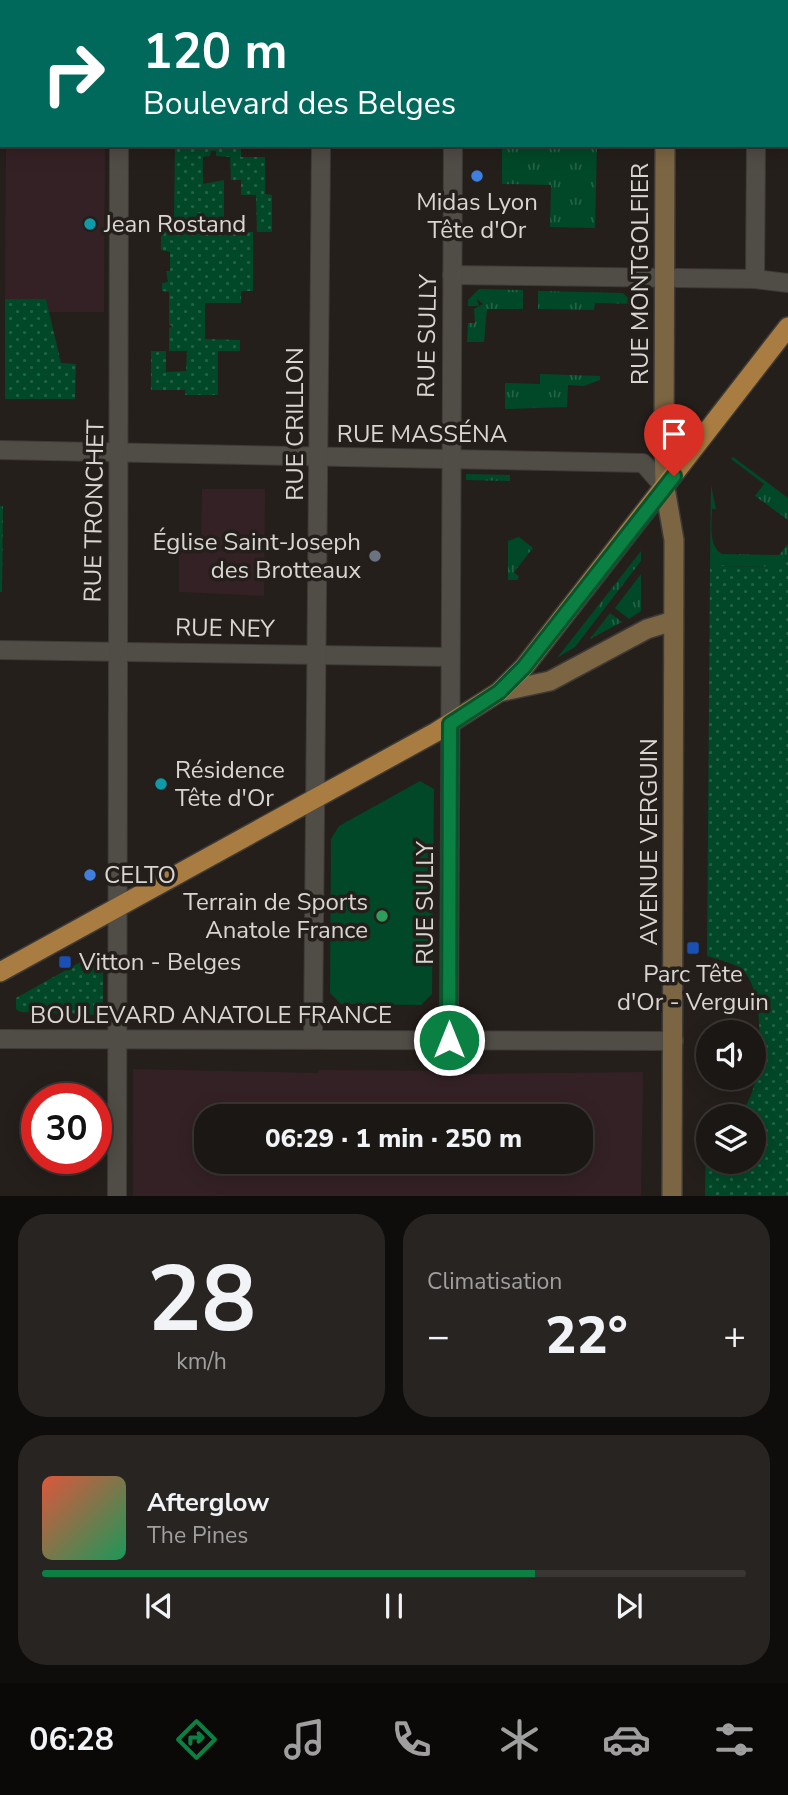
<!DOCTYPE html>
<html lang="fr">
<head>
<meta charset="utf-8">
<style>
  body { margin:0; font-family:"Nunito Sans",sans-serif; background:#282422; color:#f1f3f6; height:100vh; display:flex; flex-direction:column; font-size:26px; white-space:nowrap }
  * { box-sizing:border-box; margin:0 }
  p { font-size:23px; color:#a09fa0 }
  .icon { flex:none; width:38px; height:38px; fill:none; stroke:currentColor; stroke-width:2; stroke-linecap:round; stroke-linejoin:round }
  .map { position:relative; height:1196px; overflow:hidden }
  .drawer { display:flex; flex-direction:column; gap:18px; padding:18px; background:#0f0d0b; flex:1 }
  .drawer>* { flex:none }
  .banner { position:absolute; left:0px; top:0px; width:789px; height:147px; box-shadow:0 4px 18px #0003,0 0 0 2px #393634; background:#00695c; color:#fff; overflow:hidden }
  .fabs { position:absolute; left:696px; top:1020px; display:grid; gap:14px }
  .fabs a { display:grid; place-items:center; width:70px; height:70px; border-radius:50%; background:#1b1714; box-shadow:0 4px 18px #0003,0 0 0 2px #393634; font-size:35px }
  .speed { position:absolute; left:21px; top:1083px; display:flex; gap:14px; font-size:35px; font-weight:700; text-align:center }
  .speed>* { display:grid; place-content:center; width:91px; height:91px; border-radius:50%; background:#1b1714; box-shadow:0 4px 18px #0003,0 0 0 2px #393634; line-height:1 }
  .speed .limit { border:10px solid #d22; background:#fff; color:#111 }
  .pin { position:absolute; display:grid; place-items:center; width:60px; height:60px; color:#fff; margin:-72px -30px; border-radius:50% 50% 50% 0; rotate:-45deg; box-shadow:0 0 7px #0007 }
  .pin .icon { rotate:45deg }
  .me { position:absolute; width:77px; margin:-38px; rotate:0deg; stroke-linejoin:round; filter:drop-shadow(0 0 5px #0008) }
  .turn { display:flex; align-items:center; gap:24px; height:147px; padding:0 28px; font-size:32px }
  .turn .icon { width:91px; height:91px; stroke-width:2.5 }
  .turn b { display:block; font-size:49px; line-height:60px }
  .big { font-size:52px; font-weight:800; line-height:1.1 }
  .drawer .widget { flex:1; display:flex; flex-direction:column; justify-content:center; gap:10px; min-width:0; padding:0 24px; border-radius:28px; background:#282422 }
  .drawer .dial { align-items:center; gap:0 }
  .dial b { font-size:91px; line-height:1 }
  .song { display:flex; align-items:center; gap:21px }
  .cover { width:84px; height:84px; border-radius:10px; background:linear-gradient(135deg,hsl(10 70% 55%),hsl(150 70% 35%)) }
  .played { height:7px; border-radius:4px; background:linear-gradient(90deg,#0b8043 70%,#393634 70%) }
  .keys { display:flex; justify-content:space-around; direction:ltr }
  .heat { display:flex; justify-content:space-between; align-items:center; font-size:38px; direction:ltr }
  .drawer .tiles { flex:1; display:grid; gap:18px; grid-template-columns:1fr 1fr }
  .widget:last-child { grid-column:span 2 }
  .trip { position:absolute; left:194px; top:1104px; width:399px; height:70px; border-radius:28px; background:#1b1714; box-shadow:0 4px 18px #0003,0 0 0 2px #393634; font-weight:800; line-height:70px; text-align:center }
  .dock { display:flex; height:112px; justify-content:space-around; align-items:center; background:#0b0908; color:#a09fa0 }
  .dock .icon { width:49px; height:49px }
  .dock .selected { color:#0b8043 }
  .dock b { font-size:32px; color:#f1f3f6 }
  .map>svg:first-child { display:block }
  .education { fill:#342125; fill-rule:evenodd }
  .grass { fill:url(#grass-tufts) }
  .park { fill:url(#park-dots) }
  .pitch { fill:#004828 }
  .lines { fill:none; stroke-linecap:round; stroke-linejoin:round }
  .minor-casing { stroke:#3e3a37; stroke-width:20 }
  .secondary-casing { stroke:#3e3a37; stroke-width:22 }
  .primary-casing { stroke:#3e3a37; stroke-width:22 }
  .minor { stroke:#504c46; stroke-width:18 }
  .secondary { stroke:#7c6543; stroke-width:19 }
  .primary { stroke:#a97d41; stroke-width:19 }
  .route-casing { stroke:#07532c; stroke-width:18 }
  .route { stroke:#0b8043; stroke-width:12 }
  .shop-dot { fill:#3f7fe0; stroke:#241f1b; stroke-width:2.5 }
  .culture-dot { fill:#0f9aa8; stroke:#241f1b; stroke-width:2.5 }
  .worship-dot { fill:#6b7280; stroke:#241f1b; stroke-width:2.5 }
  .leisure-dot { fill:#2e9e5b; stroke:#241f1b; stroke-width:2.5 }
  .transit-dot { fill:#1a4fb4; stroke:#241f1b; stroke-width:2.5 }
  .labels { text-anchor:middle; stroke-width:7; stroke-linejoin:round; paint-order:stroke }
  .poi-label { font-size:24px; fill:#d8d5d2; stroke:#241f1b; text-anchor:start }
  .street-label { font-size:24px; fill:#d8d5d2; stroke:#241f1b }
</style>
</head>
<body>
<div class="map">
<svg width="788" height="1197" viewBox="0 0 788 1197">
  <defs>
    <pattern id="grass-tufts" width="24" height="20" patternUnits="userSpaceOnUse" patternTransform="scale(1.75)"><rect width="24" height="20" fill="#004828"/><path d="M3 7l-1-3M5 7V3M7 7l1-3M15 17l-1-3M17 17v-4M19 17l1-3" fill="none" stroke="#246246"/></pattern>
    <pattern id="park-dots" width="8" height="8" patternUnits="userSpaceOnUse" patternTransform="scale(1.75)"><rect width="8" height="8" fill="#004828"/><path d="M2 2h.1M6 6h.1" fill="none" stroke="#246246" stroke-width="1.8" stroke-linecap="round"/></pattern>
  </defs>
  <rect width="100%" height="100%" fill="#241f1b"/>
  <!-- education -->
  <g class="education">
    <polygon points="6,145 105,145 104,312 49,312 46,299 5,299"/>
    <polygon points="202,489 265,489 264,596 179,592 179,542 201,541"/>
    <path d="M 133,1069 L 318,1073 L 319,1070 L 457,1071 L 457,1074 L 643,1072 L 641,1196 L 133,1196 ZM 581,1116 L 581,1162 L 206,1162 L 206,1116 Z"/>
  </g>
  <!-- grass -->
  <g class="grass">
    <polygon points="502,145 597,145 595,228 550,227 551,185 502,184"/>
    <polygon points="479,289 523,290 523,309 487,309 484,342 467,342 468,323 475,323 474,309 483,304 477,299 479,306 468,306 468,300"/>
    <polygon points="538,291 623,293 634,304 595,303 594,310 538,309"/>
    <polygon points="540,374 600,376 600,380 584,386 568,385 567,407 505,409 505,383 540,384"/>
    <polygon points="733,457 788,498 788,520 755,496 764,484 731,459"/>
    <polygon points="466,474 510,475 510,481 466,480"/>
    <path d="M 711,485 L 716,509 L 712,509 C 712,524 708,546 722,554 L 779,555 L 788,544 L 788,554 L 778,567 L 710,566 Z"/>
    <polygon points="519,537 533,548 514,572 519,577 517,580 508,580 508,541"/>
    <polygon points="641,551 641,561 575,647 557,658"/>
    <polygon points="641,574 641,611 629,619 615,608"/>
    <polygon points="610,613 622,622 590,639"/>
  </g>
  <!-- park -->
  <g class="park">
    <polygon points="175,145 273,145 241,147 241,157 265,157 265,194 272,195 272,232 257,232 256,195 241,195 241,180 231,180 230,157 216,156 216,151 211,151 210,156 203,157 203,184 224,180 224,232 253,232 253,291 241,291 241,303 205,303 205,339 240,340 240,351 218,351 218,395 185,395 185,390 151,390 151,351 166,351 166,372 186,371 187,351 169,351 169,328 173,326 169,325 169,292 162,291 162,283 168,282 166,271 170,271 170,252 161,250 161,232 189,231 184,217 174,217"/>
    <polygon points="5,299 46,299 61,363 76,364 75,399 5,399"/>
    <polygon points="0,506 3,506 2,592 0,592"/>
    <path d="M 788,554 L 788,1196 L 705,1196 L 706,1124 L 709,1123 L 709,1162 L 754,1162 L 754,1116 L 727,1116 C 734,1114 741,1111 746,1105 C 763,1081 765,997 746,974 C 738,963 719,960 707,956 L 710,566 L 777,567 Z"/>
    <polygon points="100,951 103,954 103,1012 98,1015 21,1012 16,1009 16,998"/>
  </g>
  <!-- pitch -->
  <polygon class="pitch" points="420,781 434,789 432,994 421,1005 341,1004 330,993 331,839 339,826"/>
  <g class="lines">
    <defs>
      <g id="minor">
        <polyline points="119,2 119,0"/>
        <polyline points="220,2 220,0"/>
        <polyline points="322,2 322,0"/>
        <polyline points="454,2 454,0"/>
        <polyline points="0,85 2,85"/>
        <polyline points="452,275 755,279 788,283"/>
        <polyline points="755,279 756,145"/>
        <polyline points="0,450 643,463 665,488"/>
        <polyline points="0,650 449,657"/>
        <polyline points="0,1039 674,1041"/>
        <polyline points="313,1039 321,145"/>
        <polyline points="449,1040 453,145"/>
        <polyline points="117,1197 119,145"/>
      </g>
      <g id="secondary">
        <polyline points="666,2 666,0"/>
        <polyline points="665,145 664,434 665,488 674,540 672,1197"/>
        <polyline points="499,692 550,681 647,629 673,621"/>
      </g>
      <polyline id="primary" points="0,972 436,732 499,692 524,667 788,327"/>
    </defs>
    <!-- minor casing -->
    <use href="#minor" class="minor-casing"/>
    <!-- secondary casing -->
    <use href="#secondary" class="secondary-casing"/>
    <!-- primary casing -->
    <use href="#primary" class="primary-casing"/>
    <!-- minor -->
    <use href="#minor" class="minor"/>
    <!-- secondary -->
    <use href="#secondary" class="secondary"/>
    <!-- primary -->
    <use href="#primary" class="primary"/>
  </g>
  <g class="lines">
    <defs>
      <polyline id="route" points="449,1040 450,724 499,692 524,667 674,476"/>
    </defs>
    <!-- route casing -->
    <use href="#route" class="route-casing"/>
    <!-- route -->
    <use href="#route" class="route"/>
  </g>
  <!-- markers -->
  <g class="shop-dot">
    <circle cx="477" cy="176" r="7"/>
    <circle cx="90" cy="875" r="7"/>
  </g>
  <g class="culture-dot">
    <circle cx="90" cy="224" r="7"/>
    <circle cx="161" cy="784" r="7"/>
  </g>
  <circle class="worship-dot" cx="375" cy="556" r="7"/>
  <circle class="leisure-dot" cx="382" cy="916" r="7"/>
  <g class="transit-dot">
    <rect x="686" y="941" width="14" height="14" rx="3.5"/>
    <rect x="58" y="955" width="14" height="14" rx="3.5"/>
  </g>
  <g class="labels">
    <!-- poi labels -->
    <g class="poi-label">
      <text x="477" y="210" text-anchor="middle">Midas Lyon<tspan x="477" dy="28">Tête d'Or</tspan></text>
      <text x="104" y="232">Jean Rostand</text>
      <text x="361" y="550" text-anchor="end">Église Saint-Joseph<tspan x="361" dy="28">des Brotteaux</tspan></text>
      <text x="175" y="778">Résidence<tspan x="175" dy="28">Tête d'Or</tspan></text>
      <text x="104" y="883">CELTO</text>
      <text x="368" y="910" text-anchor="end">Terrain de Sports<tspan x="368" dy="28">Anatole France</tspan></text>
      <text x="79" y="970">Vitton - Belges</text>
      <text x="693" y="982" text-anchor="middle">Parc Tête<tspan x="693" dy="28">d'Or - Verguin</tspan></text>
    </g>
    <!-- street labels -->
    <g class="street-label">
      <text transform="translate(640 274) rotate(-90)" y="8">RUE MONTGOLFIER</text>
      <text transform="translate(427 336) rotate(-89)" y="8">RUE SULLY</text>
      <text transform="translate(295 424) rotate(-90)" y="8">RUE CRILLON</text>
      <text x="422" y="442">RUE MASSÉNA</text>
      <text transform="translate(94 511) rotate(-89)" y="8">RUE TRONCHET</text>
      <text transform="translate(225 628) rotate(1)" y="8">RUE NEY</text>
      <text transform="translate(649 842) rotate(-90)" y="8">AVENUE VERGUIN</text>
      <text transform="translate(425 903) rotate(-90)" y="8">RUE SULLY</text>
      <text x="211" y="1023">BOULEVARD ANATOLE FRANCE</text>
    </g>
  </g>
</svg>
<div class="fabs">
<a><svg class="icon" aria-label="sound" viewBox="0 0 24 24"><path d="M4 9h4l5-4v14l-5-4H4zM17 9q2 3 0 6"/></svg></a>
<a><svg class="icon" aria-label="layers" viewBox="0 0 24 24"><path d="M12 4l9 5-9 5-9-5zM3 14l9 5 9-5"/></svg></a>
</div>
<div class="speed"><div class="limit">30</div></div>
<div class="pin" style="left:674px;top:476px;background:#d93025"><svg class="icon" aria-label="arrive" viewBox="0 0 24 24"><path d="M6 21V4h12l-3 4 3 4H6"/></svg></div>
<svg class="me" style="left:449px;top:1040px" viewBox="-20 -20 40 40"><circle r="17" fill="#0b8043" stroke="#fff" stroke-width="3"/><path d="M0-11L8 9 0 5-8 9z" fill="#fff"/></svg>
<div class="trip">06:29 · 1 min · 250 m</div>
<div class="banner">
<div class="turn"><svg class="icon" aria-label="right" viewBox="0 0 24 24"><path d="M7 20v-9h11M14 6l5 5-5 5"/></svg><div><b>120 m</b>Boulevard des Belges</div></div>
</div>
</div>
<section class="drawer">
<div class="tiles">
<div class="widget dial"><b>28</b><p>km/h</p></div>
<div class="widget"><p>Climatisation</p>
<div class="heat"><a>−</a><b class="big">22°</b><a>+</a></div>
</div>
<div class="widget">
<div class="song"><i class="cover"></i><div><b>Afterglow</b><p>The Pines</p></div></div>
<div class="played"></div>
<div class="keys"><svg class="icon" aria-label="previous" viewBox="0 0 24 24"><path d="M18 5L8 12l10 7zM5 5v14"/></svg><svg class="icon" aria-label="pause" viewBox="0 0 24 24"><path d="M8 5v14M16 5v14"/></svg><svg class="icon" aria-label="next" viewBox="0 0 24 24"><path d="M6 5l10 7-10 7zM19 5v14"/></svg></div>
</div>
</div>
</section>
<nav class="dock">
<b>06:28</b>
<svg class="icon selected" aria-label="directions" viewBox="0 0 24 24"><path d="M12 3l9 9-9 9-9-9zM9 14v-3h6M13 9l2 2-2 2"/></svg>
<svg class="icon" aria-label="music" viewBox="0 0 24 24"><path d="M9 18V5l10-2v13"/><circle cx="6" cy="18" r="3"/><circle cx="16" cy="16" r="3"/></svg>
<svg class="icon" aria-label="phone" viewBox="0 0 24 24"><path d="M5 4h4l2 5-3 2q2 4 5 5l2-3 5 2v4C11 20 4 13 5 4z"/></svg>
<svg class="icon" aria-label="climate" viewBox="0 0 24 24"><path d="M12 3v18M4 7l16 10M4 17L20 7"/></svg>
<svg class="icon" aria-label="car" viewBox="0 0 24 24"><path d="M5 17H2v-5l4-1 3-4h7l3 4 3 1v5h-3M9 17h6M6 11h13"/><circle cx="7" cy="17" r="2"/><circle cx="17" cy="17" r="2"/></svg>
<svg class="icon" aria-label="filters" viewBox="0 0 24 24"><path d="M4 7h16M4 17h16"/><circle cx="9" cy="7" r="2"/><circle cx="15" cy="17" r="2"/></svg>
</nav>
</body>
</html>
